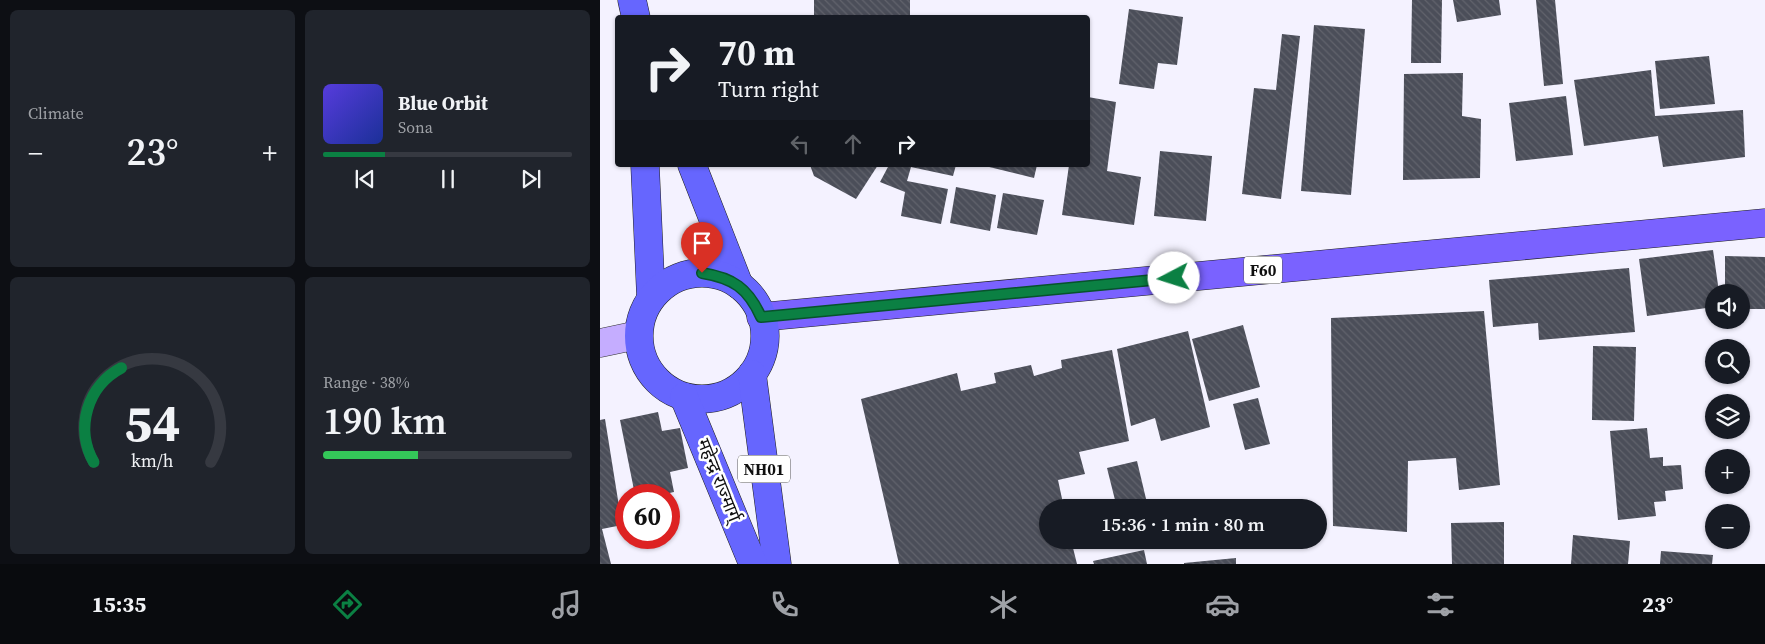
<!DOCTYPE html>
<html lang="en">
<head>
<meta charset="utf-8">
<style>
  body { margin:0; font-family:"Source Serif 4","Noto Sans Devanagari",serif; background:#20242c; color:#f1f3f6; height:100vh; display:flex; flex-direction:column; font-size:19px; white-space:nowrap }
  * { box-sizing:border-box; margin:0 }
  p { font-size:16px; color:#9ea1a6 }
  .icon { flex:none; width:28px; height:28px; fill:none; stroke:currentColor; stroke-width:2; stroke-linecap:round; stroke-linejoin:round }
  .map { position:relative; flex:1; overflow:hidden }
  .panel { display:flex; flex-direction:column; gap:10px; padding:10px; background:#0d0f14; width:600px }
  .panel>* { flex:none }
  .top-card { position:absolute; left:15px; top:15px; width:475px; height:152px; border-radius:5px; box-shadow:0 1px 4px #0004; background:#171b24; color:#f1f3f6; overflow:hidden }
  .fabs { position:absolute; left:1105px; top:284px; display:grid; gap:10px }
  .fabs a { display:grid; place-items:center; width:45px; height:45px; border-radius:50%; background:#171b24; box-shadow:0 1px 4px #0004; font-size:25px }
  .speed { position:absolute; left:15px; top:484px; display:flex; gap:10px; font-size:25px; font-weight:700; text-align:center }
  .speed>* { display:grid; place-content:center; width:65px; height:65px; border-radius:50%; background:#171b24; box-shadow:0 1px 4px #0004; line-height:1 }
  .speed .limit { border:8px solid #d22; background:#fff; color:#111 }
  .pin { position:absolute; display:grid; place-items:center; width:42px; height:42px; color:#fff; margin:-51px -21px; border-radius:50% 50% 50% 0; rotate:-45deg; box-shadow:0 0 5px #0007 }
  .pin .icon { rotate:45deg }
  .me { position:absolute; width:55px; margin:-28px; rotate:265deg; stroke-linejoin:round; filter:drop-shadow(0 0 4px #0008) }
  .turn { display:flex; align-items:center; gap:18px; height:105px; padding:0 20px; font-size:22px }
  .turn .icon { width:65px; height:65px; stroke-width:2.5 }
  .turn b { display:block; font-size:35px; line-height:42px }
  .lanes { display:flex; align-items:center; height:48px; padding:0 20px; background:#0003; justify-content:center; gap:25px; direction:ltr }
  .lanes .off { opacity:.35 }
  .big { font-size:38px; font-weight:600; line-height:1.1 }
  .panel .tile { flex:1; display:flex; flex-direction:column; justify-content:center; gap:8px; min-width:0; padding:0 18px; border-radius:8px; background:#20242c }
  .panel .dial { align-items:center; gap:0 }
  .dial svg { height:130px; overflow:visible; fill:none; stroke:#363941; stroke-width:7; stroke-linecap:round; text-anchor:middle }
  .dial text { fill:#f1f3f6; stroke:none }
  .song { display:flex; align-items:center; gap:15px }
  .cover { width:60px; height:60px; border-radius:8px; background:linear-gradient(135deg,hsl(250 70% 55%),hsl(230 70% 35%)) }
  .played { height:5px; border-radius:2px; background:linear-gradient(90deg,#0b8043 25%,#363941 25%) }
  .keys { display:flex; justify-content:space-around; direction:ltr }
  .heat { display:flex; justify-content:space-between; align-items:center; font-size:28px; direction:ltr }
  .charge { height:8px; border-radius:4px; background:linear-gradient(90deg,#34c759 38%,#363941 0) }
  .panel .tiles { flex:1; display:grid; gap:10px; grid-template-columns:repeat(2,1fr) }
  .trip { position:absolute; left:439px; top:499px; width:288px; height:50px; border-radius:25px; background:#171b24; box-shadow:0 1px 4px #0004; font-weight:600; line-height:50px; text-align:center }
  .tabs { display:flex; height:80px; justify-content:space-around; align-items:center; background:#090b0e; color:#9ea1a6 }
  .tabs .icon { width:35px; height:35px }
  .tabs .selected { color:#0b8043 }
  .tabs b { font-size:22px; color:#f1f3f6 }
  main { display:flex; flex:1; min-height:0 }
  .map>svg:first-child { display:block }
  .building { fill:url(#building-back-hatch) }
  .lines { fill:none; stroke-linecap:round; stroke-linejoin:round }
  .secondary-casing { stroke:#313131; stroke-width:29 }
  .primary-casing { stroke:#202020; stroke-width:29 }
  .trunk-casing { stroke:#202020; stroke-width:29 }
  .secondary { stroke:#c5adff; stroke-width:28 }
  .primary { stroke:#7a62ff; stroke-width:28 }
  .trunk { stroke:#6666fe; stroke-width:28 }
  .route-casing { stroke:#07532c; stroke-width:12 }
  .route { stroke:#0b8043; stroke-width:9 }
  .labels { text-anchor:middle; stroke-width:5; stroke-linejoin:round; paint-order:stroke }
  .shield { fill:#fff; stroke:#575757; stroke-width:1 }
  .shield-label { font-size:16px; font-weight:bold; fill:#0f0f0f }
  .street-label { font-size:18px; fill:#0f0f0f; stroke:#fff }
</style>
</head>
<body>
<main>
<section class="panel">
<div class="tiles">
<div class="tile"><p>Climate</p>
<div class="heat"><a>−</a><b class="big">23°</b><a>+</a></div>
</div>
<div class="tile">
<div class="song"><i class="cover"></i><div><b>Blue Orbit</b><p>Sona</p></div></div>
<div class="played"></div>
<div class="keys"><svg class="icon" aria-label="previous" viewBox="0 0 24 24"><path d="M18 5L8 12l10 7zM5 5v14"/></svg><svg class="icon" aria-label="pause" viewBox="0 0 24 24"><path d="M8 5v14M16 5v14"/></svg><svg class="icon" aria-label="next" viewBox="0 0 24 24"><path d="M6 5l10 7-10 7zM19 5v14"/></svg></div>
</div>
<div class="tile dial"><svg viewBox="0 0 100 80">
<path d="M14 69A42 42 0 1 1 86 69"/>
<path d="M14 69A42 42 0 0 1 31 11" stroke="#0b8043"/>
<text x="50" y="56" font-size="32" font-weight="700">54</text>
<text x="50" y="72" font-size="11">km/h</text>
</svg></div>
<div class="tile"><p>Range · 38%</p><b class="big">190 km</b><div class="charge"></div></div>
</div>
</section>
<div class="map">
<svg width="1165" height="564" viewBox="0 0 1165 564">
  <defs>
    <pattern id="building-back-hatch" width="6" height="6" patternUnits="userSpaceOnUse" patternTransform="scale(1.25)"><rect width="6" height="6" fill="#4b4e59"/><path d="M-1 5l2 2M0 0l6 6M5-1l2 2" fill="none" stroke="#61636c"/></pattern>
  </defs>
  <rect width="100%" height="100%" fill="#f4f2ff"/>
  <!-- building -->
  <g class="building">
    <rect x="214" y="0" width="96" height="18"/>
    <polygon points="812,0 842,0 841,63 811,63"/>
    <polygon points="853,0 899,0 901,15 857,22"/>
    <polygon points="936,0 955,0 963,84 944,86"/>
    <polygon points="529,9 583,17 577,65 558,63 554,89 519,84"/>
    <polygon points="714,25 765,29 751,195 701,191"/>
    <polygon points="682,34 700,36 681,199 642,194 654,88 676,90"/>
    <polygon points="1109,56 1115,104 1060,109 1055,61"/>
    <polygon points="1051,70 1055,116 1143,110 1145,157 1063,167 1058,136 984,146 974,80"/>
    <polygon points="863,73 862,116 881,119 880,178 803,180 804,74"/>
    <polygon points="966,96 973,155 916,161 909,103"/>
    <polygon points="488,97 516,102 507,171 541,177 534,225 462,215 469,165 488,165"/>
    <polygon points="560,151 612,156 606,221 554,216"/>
    <polygon points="210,165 278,165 256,199 214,176"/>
    <polygon points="289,165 356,165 353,176 311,167 307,181 348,189 341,224 301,216 305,192 280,182"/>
    <polygon points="381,165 437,165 434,178"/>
    <polygon points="356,187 396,195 390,231 350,223"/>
    <polygon points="403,193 444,200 437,235 397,228"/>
    <polygon points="1113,250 1119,292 1114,292 1114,307 1047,316 1039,259"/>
    <polygon points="1125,256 1165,257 1165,309 1141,309 1141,292 1125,292"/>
    <polygon points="1029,268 1035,332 939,340 938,323 893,327 889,280"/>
    <polygon points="884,311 900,485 859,490 856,458 808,461 807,532 733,526 731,318"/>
    <polygon points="643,325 660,387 609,401 592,339"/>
    <polygon points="588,331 610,427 561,441 555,418 531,426 517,349"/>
    <polygon points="993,346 1036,347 1034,421 992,420"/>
    <polygon points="512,350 529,441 479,452 485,474 458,480 464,508 448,508 448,540 471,540 477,564 299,564 261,399 357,373 361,391 396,383 394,373 431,365 434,376 462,368 461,360"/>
    <polygon points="658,398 670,444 645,450 633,404"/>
    <polygon points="58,412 62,431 80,428 88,468 70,472 74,492 60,495 35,495 20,420"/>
    <polygon points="5,419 22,525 2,529 11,564 0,564 0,420"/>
    <polygon points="1047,428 1050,458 1063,457 1063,466 1081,465 1083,489 1065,491 1066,501 1054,502 1056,516 1018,520 1010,431"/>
    <polygon points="537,461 547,503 517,508 507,468"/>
    <polygon points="904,522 904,564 852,564 851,523"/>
    <polygon points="973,535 1030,541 1028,564 971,564"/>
    <polygon points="544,550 547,564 494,564 493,561"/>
    <polygon points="1061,551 1113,555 1112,564 1060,564"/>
    <polygon points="636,558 636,564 584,564 584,563"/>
  </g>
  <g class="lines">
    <defs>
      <polyline id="secondary" points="0,343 38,335"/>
      <polyline id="primary" points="161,317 1165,223"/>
      <g id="trunk">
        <polyline points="32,0 36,18"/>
        <polyline points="45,165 51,298"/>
        <polyline points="92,165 139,285"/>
        <circle cx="102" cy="336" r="63"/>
        <polyline points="152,374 177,564"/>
        <polyline points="84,397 153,564"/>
      </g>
    </defs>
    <!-- secondary casing -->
    <use href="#secondary" class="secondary-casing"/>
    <!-- primary casing -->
    <use href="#primary" class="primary-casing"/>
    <!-- trunk casing -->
    <use href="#trunk" class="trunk-casing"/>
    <!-- secondary -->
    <use href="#secondary" class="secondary"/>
    <!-- primary -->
    <use href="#primary" class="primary"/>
    <!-- trunk -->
    <use href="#trunk" class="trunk"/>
  </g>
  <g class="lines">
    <defs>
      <path id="route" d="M 102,273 C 133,278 148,288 161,317 L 574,278"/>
    </defs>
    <!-- route casing -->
    <use href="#route" class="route-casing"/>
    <!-- route -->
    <use href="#route" class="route"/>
  </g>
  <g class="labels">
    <!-- shield labels -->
    <g class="shield">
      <rect x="644" y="256.5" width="38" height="27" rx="4"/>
      <rect x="138" y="455.5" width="52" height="27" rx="4"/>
    </g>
    <g class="shield-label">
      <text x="663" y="276">F60</text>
      <text x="164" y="475">NH01</text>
    </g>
    <!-- street labels -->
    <g class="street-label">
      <text transform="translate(119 480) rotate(68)" y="6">महेन्द्र राज्मार्ग्</text>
    </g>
  </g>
</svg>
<div class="fabs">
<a><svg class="icon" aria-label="sound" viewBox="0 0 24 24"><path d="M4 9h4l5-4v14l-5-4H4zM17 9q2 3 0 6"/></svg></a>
<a><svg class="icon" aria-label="search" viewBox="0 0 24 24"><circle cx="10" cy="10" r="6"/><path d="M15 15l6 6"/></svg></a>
<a><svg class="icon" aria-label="layers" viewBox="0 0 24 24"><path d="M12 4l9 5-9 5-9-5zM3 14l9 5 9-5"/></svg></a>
<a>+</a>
<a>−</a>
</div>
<div class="speed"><div class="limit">60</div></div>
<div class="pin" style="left:102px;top:273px;background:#d93025"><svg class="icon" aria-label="arrive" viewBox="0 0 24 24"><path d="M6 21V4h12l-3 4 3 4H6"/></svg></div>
<svg class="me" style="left:574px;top:278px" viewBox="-20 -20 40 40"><circle r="19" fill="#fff"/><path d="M0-13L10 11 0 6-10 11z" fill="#0b8043"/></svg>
<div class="trip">15:36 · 1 min · 80 m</div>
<div class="top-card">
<div class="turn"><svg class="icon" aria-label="right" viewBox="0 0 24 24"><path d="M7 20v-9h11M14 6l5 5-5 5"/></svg><div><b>70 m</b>Turn right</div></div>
<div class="lanes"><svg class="icon off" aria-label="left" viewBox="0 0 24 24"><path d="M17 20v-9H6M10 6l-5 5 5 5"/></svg><svg class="icon off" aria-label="ahead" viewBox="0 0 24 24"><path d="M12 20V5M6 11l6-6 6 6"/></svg><svg class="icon" aria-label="right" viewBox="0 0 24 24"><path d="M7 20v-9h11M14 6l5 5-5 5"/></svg></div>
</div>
</div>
</main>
<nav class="tabs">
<b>15:35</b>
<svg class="icon selected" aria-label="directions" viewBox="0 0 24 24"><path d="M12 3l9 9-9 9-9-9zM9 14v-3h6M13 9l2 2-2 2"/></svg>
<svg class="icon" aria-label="music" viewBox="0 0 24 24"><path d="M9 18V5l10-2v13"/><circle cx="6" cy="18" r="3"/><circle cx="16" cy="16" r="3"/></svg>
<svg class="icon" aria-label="phone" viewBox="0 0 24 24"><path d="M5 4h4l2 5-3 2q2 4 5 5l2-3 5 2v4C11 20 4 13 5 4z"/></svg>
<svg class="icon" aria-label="climate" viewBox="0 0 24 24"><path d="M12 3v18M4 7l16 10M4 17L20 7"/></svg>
<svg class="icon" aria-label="car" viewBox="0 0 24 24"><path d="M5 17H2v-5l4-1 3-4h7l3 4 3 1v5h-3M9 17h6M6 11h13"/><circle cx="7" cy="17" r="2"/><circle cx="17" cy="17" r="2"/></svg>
<svg class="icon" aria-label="filters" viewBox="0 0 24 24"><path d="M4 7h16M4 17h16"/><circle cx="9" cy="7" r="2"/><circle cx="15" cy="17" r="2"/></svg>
<b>23°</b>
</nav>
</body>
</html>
